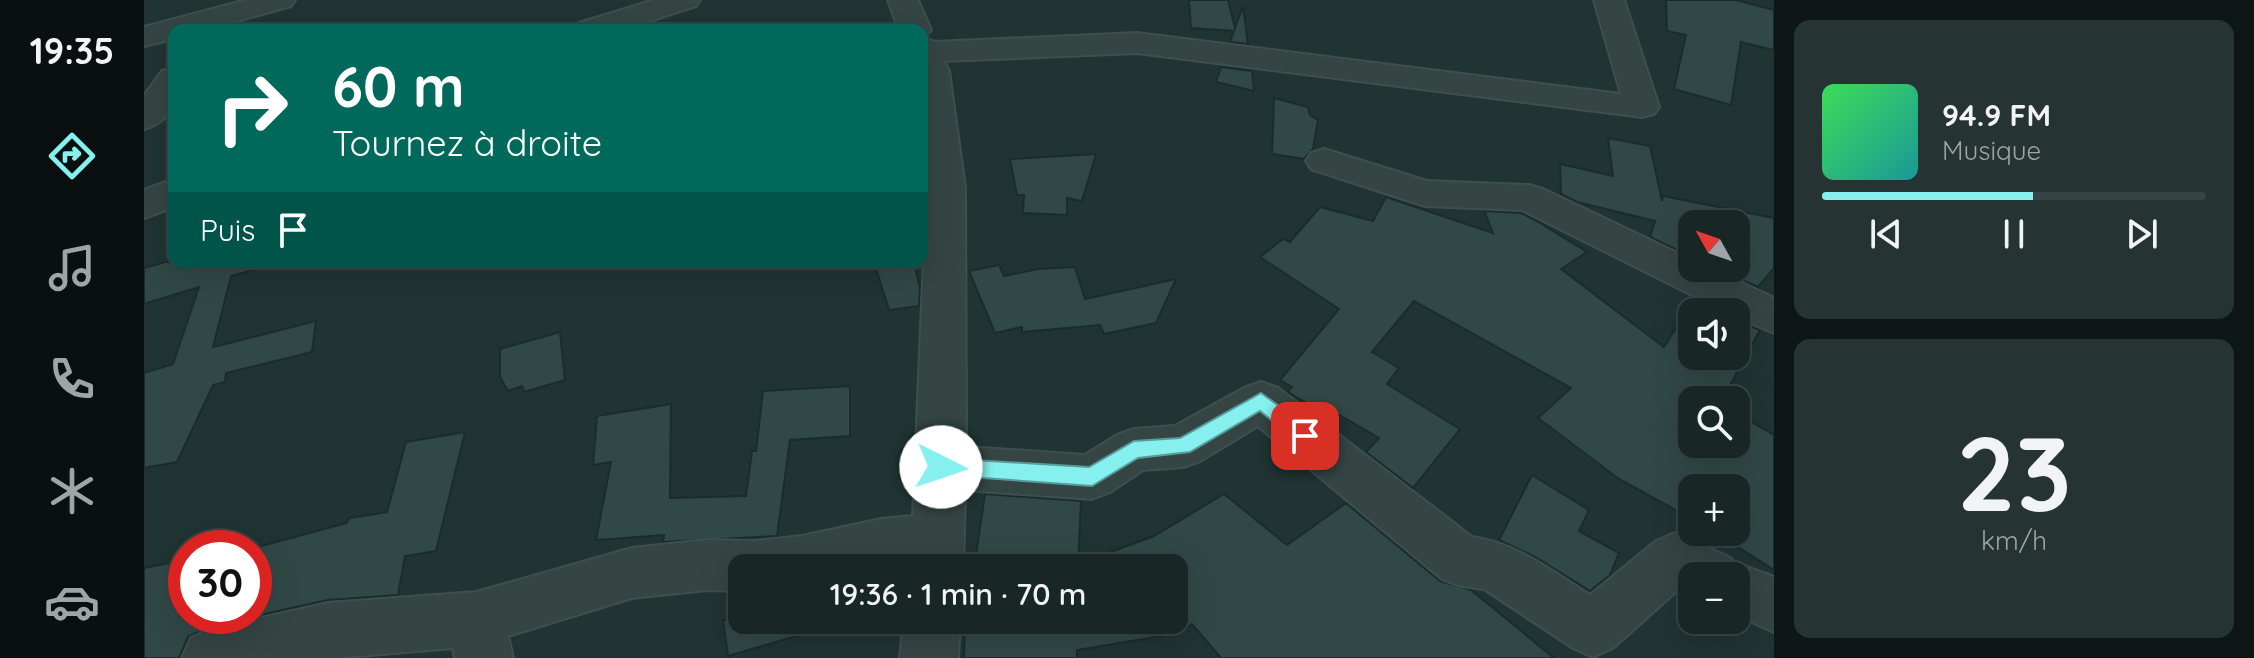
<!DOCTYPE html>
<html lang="fr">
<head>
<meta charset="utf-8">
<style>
  body { margin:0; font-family:Quicksand,sans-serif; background:#253332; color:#f1f3f6; height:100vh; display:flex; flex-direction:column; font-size:30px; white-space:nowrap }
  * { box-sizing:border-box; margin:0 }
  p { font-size:26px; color:#9fa5a7 }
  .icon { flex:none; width:44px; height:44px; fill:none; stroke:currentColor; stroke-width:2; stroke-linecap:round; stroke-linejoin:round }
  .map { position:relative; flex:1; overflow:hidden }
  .drawer { display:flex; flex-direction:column; gap:20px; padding:20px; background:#0d1515; width:480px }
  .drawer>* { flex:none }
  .banner { position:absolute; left:24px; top:24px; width:760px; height:244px; border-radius:16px; box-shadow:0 8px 32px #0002,0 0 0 2px #364443; background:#00695c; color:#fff; overflow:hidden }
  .needle { width:52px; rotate:310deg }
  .buttons { position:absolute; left:1534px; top:210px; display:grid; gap:16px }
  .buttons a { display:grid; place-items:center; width:72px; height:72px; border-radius:16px; background:#182726; box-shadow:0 8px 32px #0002,0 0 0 2px #364443; font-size:40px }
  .speed { position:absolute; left:24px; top:530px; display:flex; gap:16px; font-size:40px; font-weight:700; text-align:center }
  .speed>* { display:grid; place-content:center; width:104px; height:104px; border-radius:50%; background:#182726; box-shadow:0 8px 32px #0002,0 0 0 2px #364443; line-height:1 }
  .speed .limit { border:12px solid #d22; background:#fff; color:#111 }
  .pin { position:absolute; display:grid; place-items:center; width:68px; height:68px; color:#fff; margin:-34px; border-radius:16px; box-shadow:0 4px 12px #0006 }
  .me { position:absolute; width:88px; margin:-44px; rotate:94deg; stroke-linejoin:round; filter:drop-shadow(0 0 6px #0008) }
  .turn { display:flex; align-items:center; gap:28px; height:168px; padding:0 32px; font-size:36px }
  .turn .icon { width:104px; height:104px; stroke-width:2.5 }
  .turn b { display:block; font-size:56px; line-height:68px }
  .then { display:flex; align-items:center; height:76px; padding:0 32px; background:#0003; gap:16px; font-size:30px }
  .drawer .widget { flex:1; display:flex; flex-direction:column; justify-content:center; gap:12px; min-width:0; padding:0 28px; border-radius:16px; background:#253332 }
  .drawer .dial { align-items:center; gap:0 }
  .dial b { font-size:104px; line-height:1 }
  .song { display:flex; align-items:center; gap:24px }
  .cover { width:96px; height:96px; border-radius:12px; background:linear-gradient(135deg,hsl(130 70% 55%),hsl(180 70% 35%)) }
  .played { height:8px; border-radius:4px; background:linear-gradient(90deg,#85f0ed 55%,#364443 55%) }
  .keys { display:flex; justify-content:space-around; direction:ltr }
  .trip { position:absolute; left:584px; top:554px; width:460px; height:80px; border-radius:16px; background:#182726; box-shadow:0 8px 32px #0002,0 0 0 2px #364443; font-weight:600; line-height:80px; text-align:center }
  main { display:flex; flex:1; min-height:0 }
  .menu { display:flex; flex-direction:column; width:144px; justify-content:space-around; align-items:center; background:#0a100f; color:#9fa5a7 }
  .menu .icon { width:56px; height:56px }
  .menu .current { color:#85f0ed }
  .menu b { font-size:36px; color:#f1f3f6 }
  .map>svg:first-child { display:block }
  .building { fill:#304847; stroke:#1b2c2b; stroke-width:2 }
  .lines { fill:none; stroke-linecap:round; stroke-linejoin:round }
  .minor-casing { stroke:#3d4f4e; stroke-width:4 }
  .minor { fill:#344544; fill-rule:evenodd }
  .route { fill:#85f0ed; stroke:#569c9a; stroke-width:2 }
</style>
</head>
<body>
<main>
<nav class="menu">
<b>19:35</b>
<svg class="icon current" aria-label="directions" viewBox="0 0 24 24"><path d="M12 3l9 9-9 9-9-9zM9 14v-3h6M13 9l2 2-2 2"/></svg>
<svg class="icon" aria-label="music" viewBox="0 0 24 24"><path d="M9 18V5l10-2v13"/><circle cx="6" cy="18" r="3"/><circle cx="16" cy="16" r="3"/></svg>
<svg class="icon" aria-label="phone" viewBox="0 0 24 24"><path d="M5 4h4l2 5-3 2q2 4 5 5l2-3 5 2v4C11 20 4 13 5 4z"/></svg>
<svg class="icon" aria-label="climate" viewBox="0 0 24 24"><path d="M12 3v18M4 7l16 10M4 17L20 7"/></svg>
<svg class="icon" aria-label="car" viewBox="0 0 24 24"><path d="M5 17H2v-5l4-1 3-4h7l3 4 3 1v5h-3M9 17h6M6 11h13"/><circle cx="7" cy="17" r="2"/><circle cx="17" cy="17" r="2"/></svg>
</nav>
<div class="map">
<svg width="1630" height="658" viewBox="0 0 1630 658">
  <rect width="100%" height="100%" fill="#203433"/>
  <!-- building -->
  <g class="building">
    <polygon points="1045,0 1084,0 1091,28 1099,6 1104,44 1086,42 1090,31 1047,28"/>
    <polygon points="1522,0 1592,0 1630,10 1630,50 1597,42 1587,105 1530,89 1542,35 1523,31"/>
    <polygon points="1077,67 1108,71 1110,91 1072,82"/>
    <polygon points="1130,98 1164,107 1166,115 1174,120 1169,149 1160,159 1128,154"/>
    <polygon points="1464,138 1506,146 1518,201 1519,196 1630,218 1630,268 1614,287 1573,268 1592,268 1592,224 1548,224 1548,257 1506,237 1511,221 1433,202 1417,194 1416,164 1469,176"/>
    <polygon points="952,154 938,201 923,198 923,215 879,213 880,195 873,195 866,159"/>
    <polygon points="1242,197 1349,233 1340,211 1377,213 1391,220 1443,252 1417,269 1520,347 1550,299 1575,312 1548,312 1548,356 1592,356 1592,320 1616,330 1578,400 1548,400 1548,444 1592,444 1592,413 1630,435 1630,570 1570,532 1592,532 1592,488 1548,488 1548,519 1475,479 1394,418 1427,388 1270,301 1228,352 1255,368 1243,384 1316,429 1269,488 1222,452 1235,438 1178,405 1174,410 1144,392 1148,387 1136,380 1195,309 1116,257 1139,239 1146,242 1176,207 1229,221"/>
    <polygon points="21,262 111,262 112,269 87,276 69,347 172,321 168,352 82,373 81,382 69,385 33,462 0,468 0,373 29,364 55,287 0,304 0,268"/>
    <polygon points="730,262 770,262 776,288 775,306 745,310"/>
    <polygon points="855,265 860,276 894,269 931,267 941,299 1032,279 1012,323 960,334 956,325 878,332 878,327 851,333 825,271"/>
    <polygon points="416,332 421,380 380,392 378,386 364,391 356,377 356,349"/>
    <polygon points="706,386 706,436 646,440 633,536 519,542 520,535 452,540 467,462 449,465 453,416 527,404 526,498 602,496 608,451 612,451 619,391"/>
    <polygon points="321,432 292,551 261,556 254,595 184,600 66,626 44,637 35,658 0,658 0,568 36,561 33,569 42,566 42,621 62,616 110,616 110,548 202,523 206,518 243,512 262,442"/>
    <polygon points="1388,475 1445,510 1435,531 1475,553 1466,575 1446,591 1391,557 1355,540"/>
    <polygon points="841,494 937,501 934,564 1010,536 1080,494 1143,545 1202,503 1296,581 1327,590 1410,658 1077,658 1048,624 1035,633 933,650 933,658 820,658 821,623 937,625 937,620 1030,620 1030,568 830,568"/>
    <polygon points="579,620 678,620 680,628 584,656"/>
  </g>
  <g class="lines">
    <defs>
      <g id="minor">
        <polygon points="102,0 151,0 147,6 61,30 30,30 30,39 0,46 0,27"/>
        <polygon points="510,0 556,0 552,6 478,30 430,30 435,23"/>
        <path d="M 744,0 L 774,0 L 787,30 L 779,38 L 791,42 L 993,33 L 1477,94 L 1450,0 L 1480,0 L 1515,107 L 1510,114 L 1498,117 L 993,53 L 800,61 L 805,71 L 821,188 L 822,447 L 941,455 L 973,435 L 990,429 L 1031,426 L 1100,388 L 1117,382 L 1134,388 L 1328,537 C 1373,543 1409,572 1446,595 L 1512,541 L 1531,533 L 1587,558 L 1589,562 L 1630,577 L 1630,632 L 1592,615 L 1592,576 L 1548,576 L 1548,594 L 1536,588 L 1469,648 L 1449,657 L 1429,648 L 1340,589 L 1317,586 L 1298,579 L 1114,426 L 1056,461 L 1039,467 L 999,470 L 966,492 L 948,499 L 821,490 L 819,568 L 767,568 L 766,565 L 733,568 L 598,568 L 598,591 L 563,590 L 488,598 L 364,636 L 369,658 L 311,658 L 309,648 L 191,658 L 38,658 L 47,638 L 67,629 L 184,603 L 332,592 L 488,548 L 563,540 L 611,541 L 658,536 L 737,519 L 769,516 L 783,188 L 778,137 L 778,30 L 755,30 Z"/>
        <path d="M 30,68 C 30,96 33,120 0,129 L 0,96 L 18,71 Z"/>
        <polygon points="1180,149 1283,181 1385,185 1399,189 1548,260 1548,268 1566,268 1630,298 1630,333 1592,317 1592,312 1582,312 1378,210 1281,206 1167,169 1162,161 1167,153"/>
        <polygon points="30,179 30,207 0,218 0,190"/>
        <polygon points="760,620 816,620 814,658 756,658"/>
      </g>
    </defs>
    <!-- minor casing -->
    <use href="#minor" class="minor-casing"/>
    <!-- minor -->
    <use href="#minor" class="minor"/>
  </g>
  <!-- route -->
  <polygon class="route" points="1117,393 1168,430 1171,436 1168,442 1161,445 1154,442 1116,411 1046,452 994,458 948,486 797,475 790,473 787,467 790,460 797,458 945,467 990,441 1036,438"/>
</svg>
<div class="buttons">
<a><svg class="needle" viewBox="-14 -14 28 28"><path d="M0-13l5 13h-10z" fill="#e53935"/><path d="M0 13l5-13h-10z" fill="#9fa5a7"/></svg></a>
<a><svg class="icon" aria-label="sound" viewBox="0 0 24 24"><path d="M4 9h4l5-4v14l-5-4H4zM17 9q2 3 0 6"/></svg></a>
<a><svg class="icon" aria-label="search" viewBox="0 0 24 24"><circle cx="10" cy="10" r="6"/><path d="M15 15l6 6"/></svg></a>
<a>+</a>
<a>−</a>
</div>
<div class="speed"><div class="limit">30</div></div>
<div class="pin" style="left:1161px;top:436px;background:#d93025"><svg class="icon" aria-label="arrive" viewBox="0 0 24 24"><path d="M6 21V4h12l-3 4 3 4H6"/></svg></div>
<svg class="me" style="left:797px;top:467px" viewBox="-20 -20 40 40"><circle r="19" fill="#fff"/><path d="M0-13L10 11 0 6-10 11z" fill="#85f0ed"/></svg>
<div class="trip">19:36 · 1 min · 70 m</div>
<div class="banner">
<div class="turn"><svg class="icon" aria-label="right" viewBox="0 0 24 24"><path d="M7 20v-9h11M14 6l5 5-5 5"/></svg><div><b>60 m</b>Tournez à droite</div></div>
<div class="then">Puis<svg class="icon" aria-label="arrive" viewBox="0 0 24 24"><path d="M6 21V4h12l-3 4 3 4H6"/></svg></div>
</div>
</div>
<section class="drawer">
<div class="widget">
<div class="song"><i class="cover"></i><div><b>94.9 FM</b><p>Musique</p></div></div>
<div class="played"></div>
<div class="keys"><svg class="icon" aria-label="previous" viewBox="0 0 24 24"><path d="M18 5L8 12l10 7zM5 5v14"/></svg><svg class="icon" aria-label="pause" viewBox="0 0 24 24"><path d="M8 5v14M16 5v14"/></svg><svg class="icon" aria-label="next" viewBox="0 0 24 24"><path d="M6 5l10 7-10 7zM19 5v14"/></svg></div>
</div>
<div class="widget dial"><b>23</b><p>km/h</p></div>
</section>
</main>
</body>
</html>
